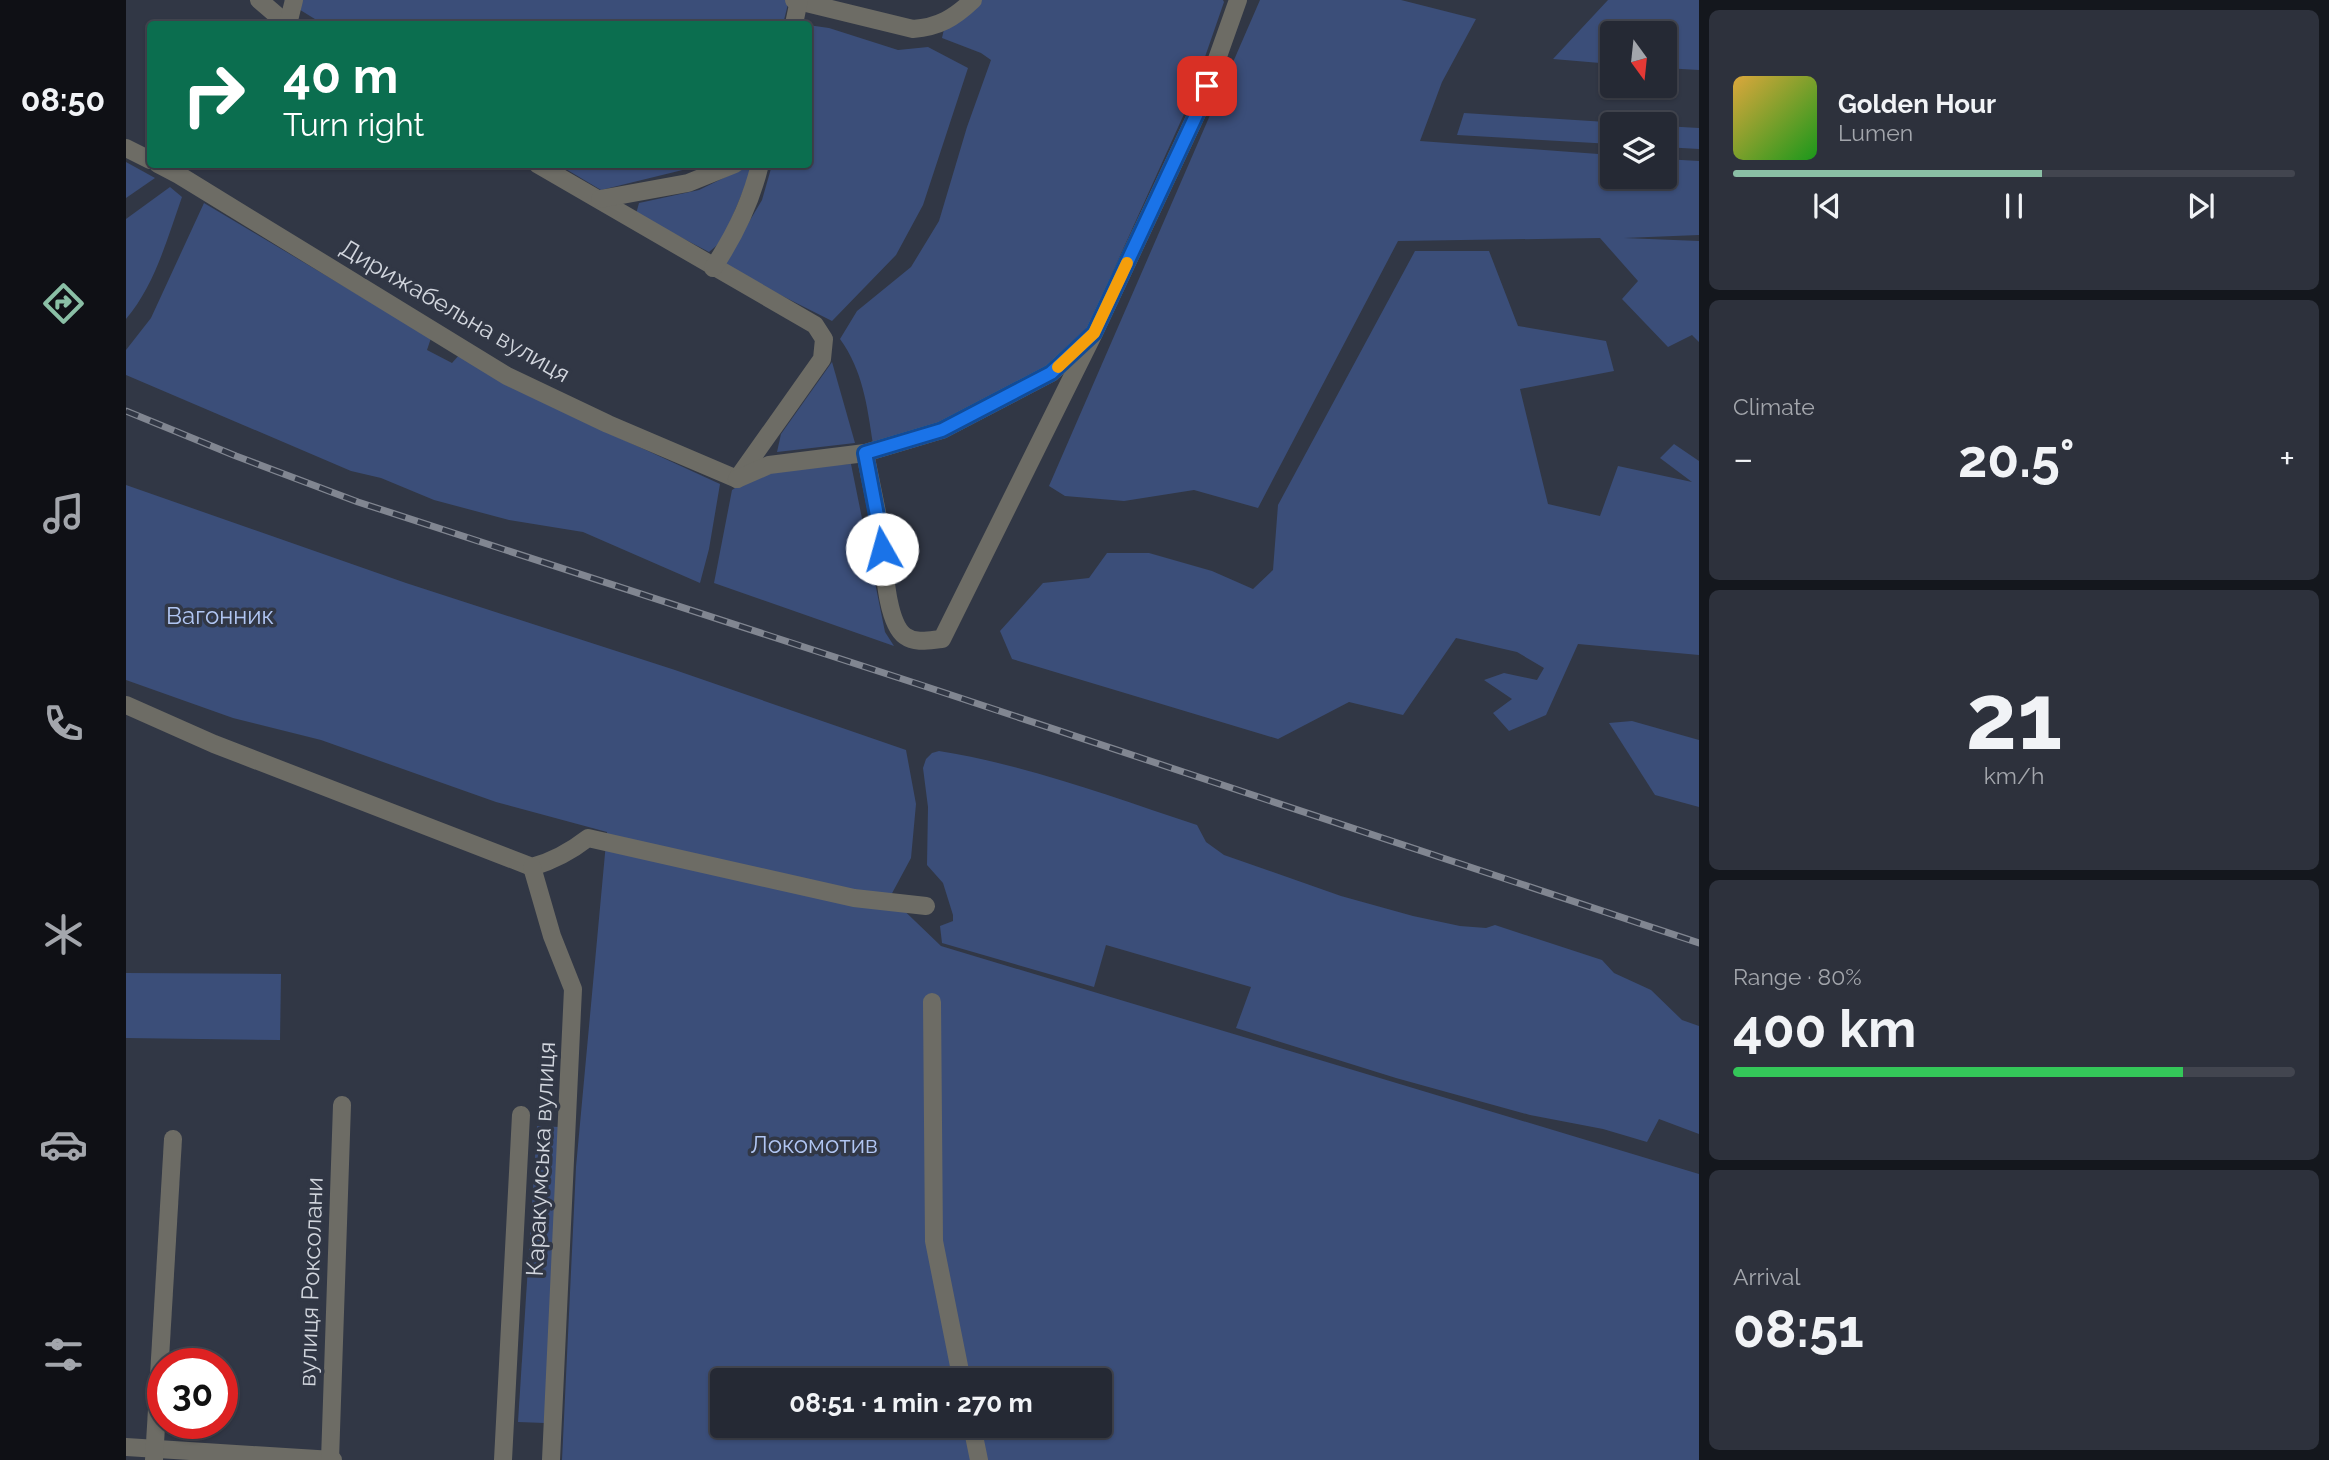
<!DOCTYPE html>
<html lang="en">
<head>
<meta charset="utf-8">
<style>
  body { margin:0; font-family:Raleway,sans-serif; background:#2d313c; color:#f1f3f6; height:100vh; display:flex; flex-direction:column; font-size:26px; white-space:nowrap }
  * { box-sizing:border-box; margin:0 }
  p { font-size:23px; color:#a3a6ac }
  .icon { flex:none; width:38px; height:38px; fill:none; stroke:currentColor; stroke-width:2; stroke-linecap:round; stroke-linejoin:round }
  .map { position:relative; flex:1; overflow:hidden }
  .details { display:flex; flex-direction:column; gap:10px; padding:10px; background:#14171d; width:630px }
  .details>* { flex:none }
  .top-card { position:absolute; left:21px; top:21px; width:665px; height:147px; border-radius:7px; box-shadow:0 2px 5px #0004,0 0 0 2px #42454f; background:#0b6e4f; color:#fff; overflow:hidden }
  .needle { width:46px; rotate:165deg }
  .tools { position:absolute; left:1474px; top:21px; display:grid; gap:14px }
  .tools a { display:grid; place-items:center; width:77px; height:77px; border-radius:7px; background:#252934; box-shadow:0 2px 5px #0004,0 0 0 2px #42454f; font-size:35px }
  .speed { position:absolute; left:21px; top:1348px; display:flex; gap:14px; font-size:35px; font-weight:700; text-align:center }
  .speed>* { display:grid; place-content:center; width:91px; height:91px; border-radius:50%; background:#252934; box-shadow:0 2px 5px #0004,0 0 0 2px #42454f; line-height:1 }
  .speed .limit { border:10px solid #d22; background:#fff; color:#111 }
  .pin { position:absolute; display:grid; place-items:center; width:60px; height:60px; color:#fff; margin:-30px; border-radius:14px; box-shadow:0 4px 10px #0006 }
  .me { position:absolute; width:77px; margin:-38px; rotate:353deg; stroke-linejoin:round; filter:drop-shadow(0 0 5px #0008) }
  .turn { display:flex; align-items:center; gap:24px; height:147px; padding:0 21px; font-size:32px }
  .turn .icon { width:91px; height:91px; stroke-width:2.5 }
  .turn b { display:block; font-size:49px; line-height:60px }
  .big { font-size:52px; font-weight:700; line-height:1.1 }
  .details .tile { flex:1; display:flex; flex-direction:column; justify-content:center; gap:10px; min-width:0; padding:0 24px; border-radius:10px; background:#2d313c }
  .details .dial { align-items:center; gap:0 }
  .dial b { font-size:91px; line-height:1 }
  .song { display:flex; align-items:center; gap:21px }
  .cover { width:84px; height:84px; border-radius:10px; background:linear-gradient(135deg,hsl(40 70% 55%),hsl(120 70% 35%)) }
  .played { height:7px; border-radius:4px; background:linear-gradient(90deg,#8abfa5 55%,#42454f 55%) }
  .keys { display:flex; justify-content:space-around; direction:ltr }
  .heat { display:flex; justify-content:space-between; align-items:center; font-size:38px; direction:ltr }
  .charge { height:10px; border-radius:5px; background:linear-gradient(90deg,#34c759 80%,#42454f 0) }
  .trip { position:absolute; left:584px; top:1368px; width:402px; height:70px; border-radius:7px; background:#252934; box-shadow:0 2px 5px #0004,0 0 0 2px #42454f; font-weight:700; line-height:70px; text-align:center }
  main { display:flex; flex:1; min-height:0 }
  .tab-bar { display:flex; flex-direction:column; width:126px; justify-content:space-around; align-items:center; background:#0f1015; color:#a3a6ac }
  .tab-bar .icon { width:49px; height:49px }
  .tab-bar .active { color:#8abfa5 }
  .tab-bar b { font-size:32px; color:#f1f3f6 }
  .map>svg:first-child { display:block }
  .green { fill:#3b4e79; fill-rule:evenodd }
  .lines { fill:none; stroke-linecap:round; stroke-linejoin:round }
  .minor { stroke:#6d6c65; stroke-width:18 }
  .rail-casing { stroke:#818691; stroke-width:7 }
  .rail { stroke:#313745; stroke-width:4.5; stroke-dasharray:13; stroke-linecap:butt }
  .route-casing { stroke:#114b97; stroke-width:18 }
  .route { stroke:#1a73e8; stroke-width:12 }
  .slow { stroke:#f59e0b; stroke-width:12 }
  .labels { text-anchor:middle; stroke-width:7; stroke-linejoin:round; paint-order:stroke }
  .street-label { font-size:24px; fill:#d1d5dd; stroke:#313745 }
  .park-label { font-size:24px; fill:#b1c6f3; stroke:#313745 }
</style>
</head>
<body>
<main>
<nav class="tab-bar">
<b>08:50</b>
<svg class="icon active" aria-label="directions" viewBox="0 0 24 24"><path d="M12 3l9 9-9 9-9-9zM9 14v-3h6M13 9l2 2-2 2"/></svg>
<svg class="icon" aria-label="music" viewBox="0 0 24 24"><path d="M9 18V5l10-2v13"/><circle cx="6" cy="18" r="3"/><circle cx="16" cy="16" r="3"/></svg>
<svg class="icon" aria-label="phone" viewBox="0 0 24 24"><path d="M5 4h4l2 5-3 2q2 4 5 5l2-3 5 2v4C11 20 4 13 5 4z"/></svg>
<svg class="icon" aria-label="climate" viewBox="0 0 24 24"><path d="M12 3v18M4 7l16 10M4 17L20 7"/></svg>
<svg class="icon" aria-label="car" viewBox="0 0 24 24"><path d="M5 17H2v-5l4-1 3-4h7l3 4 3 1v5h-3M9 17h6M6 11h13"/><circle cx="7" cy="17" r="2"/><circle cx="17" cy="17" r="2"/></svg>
<svg class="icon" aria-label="filters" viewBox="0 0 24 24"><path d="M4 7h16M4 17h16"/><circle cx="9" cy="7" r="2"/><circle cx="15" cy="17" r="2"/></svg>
</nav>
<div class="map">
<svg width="1573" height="1460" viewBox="0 0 1573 1460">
  <rect width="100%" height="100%" fill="#313745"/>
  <!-- green -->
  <g class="green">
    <polygon points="158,0 663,0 657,24 197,24"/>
    <path d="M 854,0 L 1097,0 L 1098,2 L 1063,103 L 961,329 L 923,365 L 811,424 L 747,444 C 741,405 737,371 714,339 L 731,311 L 785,267 L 813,221 L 841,127 L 865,60 L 855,53 L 816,38 L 818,29 Z"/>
    <polygon points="1134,0 1275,0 1350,19 1316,82 1294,141 1486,155 1486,177 1538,177 1538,159 1573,161 1573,235 1498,238 1573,241 1573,342 1566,335 1542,347 1496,299 1512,281 1474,238 1272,241 1132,508 1068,490 998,501 939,496 923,486"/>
    <polygon points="1482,0 1573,0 1573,70 1538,68 1538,33 1486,33 1486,64 1427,59"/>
    <polygon points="682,25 703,28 772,50 802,47 842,68 797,205 770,255 706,321 597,266 636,200 646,165 682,164"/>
    <polygon points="1338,113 1512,124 1486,124 1486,144 1331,135"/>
    <polygon points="1538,126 1573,128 1573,149 1538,147"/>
    <polygon points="0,162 29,178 0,198"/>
    <polygon points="433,165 577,165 475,190"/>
    <polygon points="624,165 628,165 596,241 583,252 510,214 513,203 573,190"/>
    <path d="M 44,187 L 56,197 C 41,239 29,285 0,319 L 0,219 Z"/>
    <polygon points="78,203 305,338 301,350 326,363 334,354 485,434 594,484 583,549 574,583 457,532 383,520 308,500 255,478 225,471 0,375 0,350 25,318"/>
    <polygon points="1289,251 1363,251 1392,326 1480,341 1488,371 1394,389 1422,504 1474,516 1492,466 1566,482 1534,458 1548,444 1573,461 1573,655 1452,644 1420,715 1383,731 1367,713 1386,699 1358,680 1378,673 1411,680 1418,668 1391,652 1330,638 1277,715 1223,702 1152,739 886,659 874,631 917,583 963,578 981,553 1023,553 1086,571 1127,589 1147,570 1152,505"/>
    <polygon points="706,362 729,443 651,452 655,434"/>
    <path d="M 725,464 L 759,632 L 768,646 L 588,583 L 606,490 C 641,466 684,466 725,464 Z"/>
    <path d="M 0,485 L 280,583 L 549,670 L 780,750 L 790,804 L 785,858 L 764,897 L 815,946 L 1573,1174 L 1573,1460 L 436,1460 L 450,1167 L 481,832 L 370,802 L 195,740 L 107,718 L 0,680 ZM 597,1381 L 975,1381 L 975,1426 L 597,1426 Z"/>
    <polygon points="1506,721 1573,740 1573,807 1529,795 1483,723"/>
    <path d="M 813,751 C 901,765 986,797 1071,825 L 1080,842 L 1098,855 L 1215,896 L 1287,916 L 1334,926 L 1360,928 L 1369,925 L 1476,960 L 1488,973 L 1525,990 L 1556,1020 L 1573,1026 L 1573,1134 L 1533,1119 L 1521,1142 L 1477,1129 L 1404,1115 L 1270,1078 L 1110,1028 L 1125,987 L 980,945 L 968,987 L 816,943 L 814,926 L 827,921 L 827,915 L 817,883 L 801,865 L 802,807 L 797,768 L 800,759 L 806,753 Z"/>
    <polygon points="0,973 155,974 154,1040 0,1038"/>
    <polygon points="411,1126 434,1127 419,1423 392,1422"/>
  </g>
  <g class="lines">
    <!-- minor -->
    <g class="minor">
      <polyline points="133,0 161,24"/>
      <path d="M 668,0 L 787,29 C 813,27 828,18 847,0"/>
      <polyline points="162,24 168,0"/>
      <polyline points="668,24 673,0"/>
      <polyline points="0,148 24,160"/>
      <polyline points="32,164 53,175 381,376 482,424 611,479"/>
      <polyline points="411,164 689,325 698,339 696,359 611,479"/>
      <polyline points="474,199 562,183 609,164"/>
      <path d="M 587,268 C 609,235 625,203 634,164"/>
      <path d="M 739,453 C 744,478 749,502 754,527 C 758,552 758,621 779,636 C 790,644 804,640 816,639 L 968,333 L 1074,107 L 1112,0"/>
      <polyline points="611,479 643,465 739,453 816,430 925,373 960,341"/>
      <path d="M 0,705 L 88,744 L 406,867 C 427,861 444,852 462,838 L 728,898 L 800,906"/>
      <polyline points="406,867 426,936 447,989 425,1460"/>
      <polyline points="806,1002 808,1241 836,1381"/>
      <polyline points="846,1426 853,1460"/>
      <polyline points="0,1447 207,1460"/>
      <polyline points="28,1460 47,1139"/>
      <polyline points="204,1460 216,1105"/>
      <polyline points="377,1460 395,1115"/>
    </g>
    <defs>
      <polyline id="rail" points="0,411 110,456 232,502 798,686 1573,943"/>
    </defs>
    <!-- rail casing -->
    <use href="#rail" class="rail-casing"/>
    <!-- rail -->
    <use href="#rail" class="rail"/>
  </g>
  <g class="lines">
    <defs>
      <polyline id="route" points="756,549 754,531 739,453 816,430 925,373 968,333 1074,107 1081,86"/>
    </defs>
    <!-- route casing -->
    <use href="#route" class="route-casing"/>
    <!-- route -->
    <use href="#route" class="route"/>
    <!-- slow -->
    <polyline class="slow" points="932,367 968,333 1001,263"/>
  </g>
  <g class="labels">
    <!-- street labels -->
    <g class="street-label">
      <text transform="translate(329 311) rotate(30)" y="8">Дирижабельна вулиця</text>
      <text transform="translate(415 1159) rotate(-87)" y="8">Каракумська вулиця</text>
      <text transform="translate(185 1282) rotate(-88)" y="8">вулиця Роксолани</text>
    </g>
    <!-- park labels -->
    <g class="park-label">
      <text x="94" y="624">Вагонник</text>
      <text x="688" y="1153">Локомотив</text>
    </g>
  </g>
</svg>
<div class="tools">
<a><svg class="needle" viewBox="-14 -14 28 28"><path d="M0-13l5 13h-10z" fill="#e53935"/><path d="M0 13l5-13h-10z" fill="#a3a6ac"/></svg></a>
<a><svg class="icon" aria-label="layers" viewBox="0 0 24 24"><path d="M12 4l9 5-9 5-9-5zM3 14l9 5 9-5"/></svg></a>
</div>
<div class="speed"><div class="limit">30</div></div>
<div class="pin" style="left:1081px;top:86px;background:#d93025"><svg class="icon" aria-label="arrive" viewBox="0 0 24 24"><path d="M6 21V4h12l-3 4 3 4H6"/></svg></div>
<svg class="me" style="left:756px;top:549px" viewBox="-20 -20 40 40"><circle r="19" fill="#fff"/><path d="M0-13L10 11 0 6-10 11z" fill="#1a73e8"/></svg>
<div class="trip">08:51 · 1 min · 270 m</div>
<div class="top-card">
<div class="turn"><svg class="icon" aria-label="right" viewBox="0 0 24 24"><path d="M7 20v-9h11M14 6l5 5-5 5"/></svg><div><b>40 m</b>Turn right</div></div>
</div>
</div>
<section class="details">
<div class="tile">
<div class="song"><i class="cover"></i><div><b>Golden Hour</b><p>Lumen</p></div></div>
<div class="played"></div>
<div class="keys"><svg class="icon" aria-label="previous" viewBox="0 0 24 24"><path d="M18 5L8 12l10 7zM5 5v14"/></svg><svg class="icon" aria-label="pause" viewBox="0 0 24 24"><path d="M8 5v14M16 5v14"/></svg><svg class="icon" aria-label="next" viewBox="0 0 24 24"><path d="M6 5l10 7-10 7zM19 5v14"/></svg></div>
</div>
<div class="tile"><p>Climate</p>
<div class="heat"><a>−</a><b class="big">20.5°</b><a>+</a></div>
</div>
<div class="tile dial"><b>21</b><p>km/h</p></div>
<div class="tile"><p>Range · 80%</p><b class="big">400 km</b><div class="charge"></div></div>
<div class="tile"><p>Arrival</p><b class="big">08:51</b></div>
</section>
</main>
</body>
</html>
